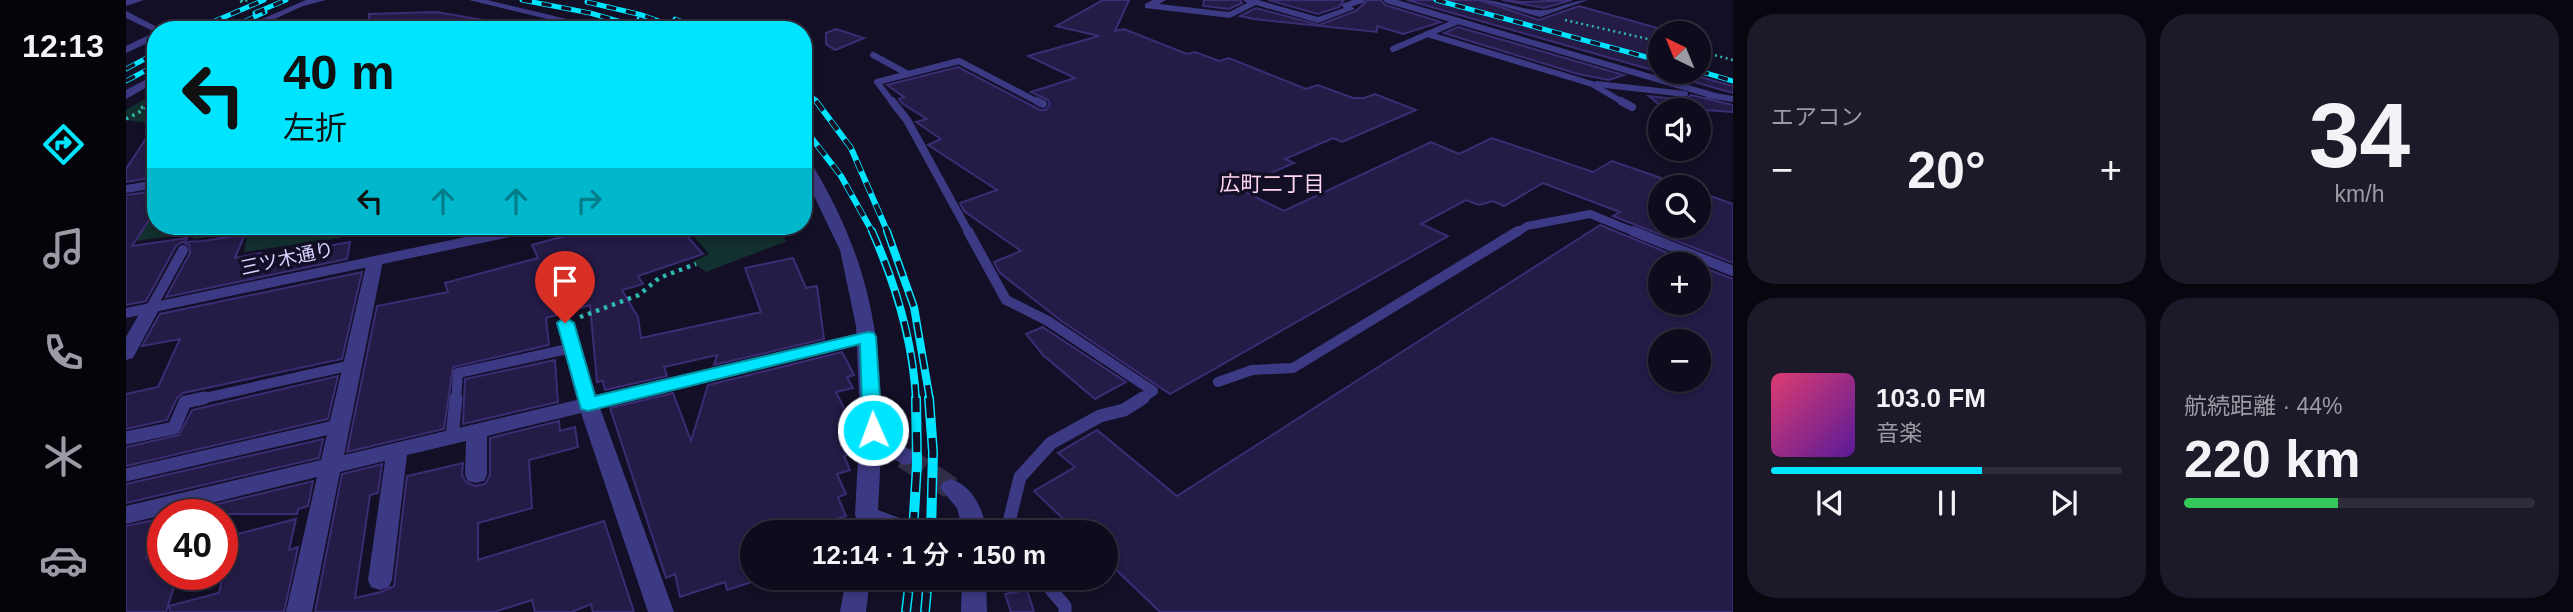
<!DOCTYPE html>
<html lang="ja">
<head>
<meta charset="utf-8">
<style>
  body { margin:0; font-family:Helvetica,"Noto Sans JP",sans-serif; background:#1c1929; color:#f1f3f6; height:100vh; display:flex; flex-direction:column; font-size:26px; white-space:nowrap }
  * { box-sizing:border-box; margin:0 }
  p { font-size:23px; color:#9b9ba3 }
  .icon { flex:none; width:38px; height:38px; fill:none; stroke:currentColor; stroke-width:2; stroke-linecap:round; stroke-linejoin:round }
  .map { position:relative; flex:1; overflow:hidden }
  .drawer { display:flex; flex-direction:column; gap:14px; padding:14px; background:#08060f; width:840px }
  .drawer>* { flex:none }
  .banner { position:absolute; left:21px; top:21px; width:665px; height:214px; border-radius:28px; box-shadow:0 4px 10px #0003,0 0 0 2px #2e2b3b; background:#00e5ff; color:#111; overflow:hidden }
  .needle { width:46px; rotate:317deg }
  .tools { position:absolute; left:1522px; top:21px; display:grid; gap:14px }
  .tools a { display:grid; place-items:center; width:63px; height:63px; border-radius:50%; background:#0e0b1c; box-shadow:0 4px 10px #0003,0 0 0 2px #2e2b3b; font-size:35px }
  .speed { position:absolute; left:21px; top:499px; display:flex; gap:14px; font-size:35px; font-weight:700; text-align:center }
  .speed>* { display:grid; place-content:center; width:91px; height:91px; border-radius:50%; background:#0e0b1c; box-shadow:0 4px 10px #0003,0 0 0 2px #2e2b3b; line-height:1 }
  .speed .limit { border:10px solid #d22; background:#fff; color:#111 }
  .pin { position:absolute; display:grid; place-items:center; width:60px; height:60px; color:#fff; margin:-72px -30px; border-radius:50% 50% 50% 0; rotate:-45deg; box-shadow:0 0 7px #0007 }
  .pin .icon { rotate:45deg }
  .me { position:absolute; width:77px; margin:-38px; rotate:358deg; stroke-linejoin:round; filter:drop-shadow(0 0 5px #0008) }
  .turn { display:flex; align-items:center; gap:24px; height:147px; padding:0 21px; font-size:32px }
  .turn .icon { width:91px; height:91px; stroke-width:2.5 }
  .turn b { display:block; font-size:49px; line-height:60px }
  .lanes { display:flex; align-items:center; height:66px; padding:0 21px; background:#0003; justify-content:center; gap:35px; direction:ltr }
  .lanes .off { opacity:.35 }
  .big { font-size:52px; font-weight:600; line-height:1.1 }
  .drawer .widget { flex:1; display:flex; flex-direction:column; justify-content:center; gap:10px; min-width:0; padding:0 24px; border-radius:28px; background:#1c1929 }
  .drawer .dial { align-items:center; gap:0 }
  .dial b { font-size:91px; line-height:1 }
  .song { display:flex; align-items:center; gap:21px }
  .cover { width:84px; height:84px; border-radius:10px; background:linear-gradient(135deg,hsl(340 70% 55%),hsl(270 70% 35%)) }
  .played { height:7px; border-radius:4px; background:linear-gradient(90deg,#00e5ff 60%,#2e2b3b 60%) }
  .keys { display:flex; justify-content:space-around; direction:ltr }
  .heat { display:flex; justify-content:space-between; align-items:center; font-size:38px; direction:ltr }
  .charge { height:10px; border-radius:5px; background:linear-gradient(90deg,#34c759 44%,#2e2b3b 0) }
  .drawer .tiles { flex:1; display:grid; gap:14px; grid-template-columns:repeat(2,1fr) }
  .trip { position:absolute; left:614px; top:520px; width:378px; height:70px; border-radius:35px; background:#0e0b1c; box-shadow:0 4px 10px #0003,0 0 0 2px #2e2b3b; font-weight:600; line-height:70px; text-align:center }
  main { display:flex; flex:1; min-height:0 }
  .tab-bar { display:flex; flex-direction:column; width:126px; justify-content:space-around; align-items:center; background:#06040b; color:#9b9ba3 }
  .tab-bar .icon { width:49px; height:49px }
  .tab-bar .on { color:#00e5ff }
  .tab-bar b { font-size:32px; color:#f1f3f6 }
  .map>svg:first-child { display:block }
  .green { fill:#12302f }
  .building { fill:#241b47; stroke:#3b2d73; stroke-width:2; fill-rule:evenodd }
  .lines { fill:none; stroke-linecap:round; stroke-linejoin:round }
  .tertiary-tunnel { stroke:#312d47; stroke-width:23; stroke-dasharray:23 11; stroke-linecap:butt }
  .path-far2 { stroke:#2fb8b0; stroke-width:2.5; stroke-dasharray:2 3.5; stroke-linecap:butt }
  .path-far1 { stroke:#2fb8b0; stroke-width:3.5; stroke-dasharray:2.5 4.5; stroke-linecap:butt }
  .path { stroke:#2fb8b0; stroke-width:4.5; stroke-dasharray:3.5 5; stroke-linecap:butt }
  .service-far3 { stroke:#3d3a85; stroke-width:6 }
  .service-far2 { stroke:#3d3a85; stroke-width:8 }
  .service-far1 { stroke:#3d3a85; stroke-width:10 }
  .service { stroke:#3d3a85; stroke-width:13 }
  .minor { fill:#3d3a85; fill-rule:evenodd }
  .tertiary { fill:#3d3a85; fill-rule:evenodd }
  .rail-far3-casing { stroke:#00e5ff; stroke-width:5 }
  .rail-far2-casing { stroke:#00e5ff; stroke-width:6 }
  .rail-far1-casing { stroke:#00e5ff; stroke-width:8 }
  .rail-casing { stroke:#00e5ff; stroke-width:10 }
  .rail-far3 { stroke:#130f26; stroke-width:3.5; stroke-dasharray:10; stroke-linecap:butt }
  .rail-far2 { stroke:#130f26; stroke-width:4.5; stroke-dasharray:12; stroke-linecap:butt }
  .rail-far1 { stroke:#130f26; stroke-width:5; stroke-dasharray:16; stroke-linecap:butt }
  .rail { stroke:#130f26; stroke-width:7; stroke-dasharray:20; stroke-linecap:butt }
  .route { fill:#00e5ff; stroke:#0095a6; stroke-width:2 }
  .labels { text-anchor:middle; stroke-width:7; stroke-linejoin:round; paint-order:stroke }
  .street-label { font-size:19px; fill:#d9d4ff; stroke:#130f26 }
  .neighbourhood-label { font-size:21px; fill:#ffd6f0; stroke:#130f26 }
</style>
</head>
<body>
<main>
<nav class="tab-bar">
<b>12:13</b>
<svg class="icon on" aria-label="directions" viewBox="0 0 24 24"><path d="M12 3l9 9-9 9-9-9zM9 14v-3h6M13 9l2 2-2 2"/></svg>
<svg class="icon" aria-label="music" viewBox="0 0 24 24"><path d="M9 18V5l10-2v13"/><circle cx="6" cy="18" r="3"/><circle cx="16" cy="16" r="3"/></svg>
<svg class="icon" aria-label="phone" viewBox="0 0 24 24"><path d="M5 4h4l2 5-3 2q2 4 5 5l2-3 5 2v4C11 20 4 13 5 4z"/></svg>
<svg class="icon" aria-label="climate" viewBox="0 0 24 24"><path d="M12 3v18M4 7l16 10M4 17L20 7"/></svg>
<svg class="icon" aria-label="car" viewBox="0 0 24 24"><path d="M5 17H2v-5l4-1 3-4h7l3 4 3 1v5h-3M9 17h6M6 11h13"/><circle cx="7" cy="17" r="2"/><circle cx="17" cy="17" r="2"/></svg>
</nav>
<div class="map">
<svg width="1607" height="612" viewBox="0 0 1607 612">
  <rect width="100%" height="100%" fill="#130f26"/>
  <!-- green -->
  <g class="green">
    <polygon points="30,92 30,124 0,120 0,110"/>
    <polygon points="30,215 30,226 215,226 215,238 118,252 122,231 68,239 65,236 40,237 0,242 0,222"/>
    <polygon points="559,226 644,226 661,241 580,272 566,262 583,254"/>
  </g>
  <!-- building -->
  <g class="building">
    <polygon points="977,0 1003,0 989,31 998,29 1061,54 1069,52 1093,61 1103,58 1180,89 1192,85 1227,98 1238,98 1249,94 1290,110 1216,142 1207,138 1159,159 1168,163 1111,188 1158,211 1305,142 1333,154 1366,138 1467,172 1486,161 1535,178 1535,226 1573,226 1573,192 1607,204 1607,263 1487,216 1494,212 1417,183 1378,206 1367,201 1353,205 1340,200 1295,224 1322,236 1044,394 934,320 874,273 868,262 895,251 838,211 834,203 871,190 802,145 815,139 790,122 801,119 777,104 773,99 778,97 761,85 832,67 914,110 920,110 924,104 922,100 905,92 949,78 902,56 973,36 930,26"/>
    <polygon points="1078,0 1114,0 1116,3 1103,9 1077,6"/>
    <polygon points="1142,0 1218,0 1213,7 1192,14"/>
    <polygon points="1242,0 1255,0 1259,5 1315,22 1277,34 1251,26 1251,32 1128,19 1114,16 1130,8 1193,25 1230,11"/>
    <polygon points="1281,0 1353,0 1413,20 1453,6 1535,29 1535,72 1556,72 1607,86 1607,93"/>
    <polygon points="1376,0 1397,2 1446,0 1418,8"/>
    <polygon points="310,12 358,20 357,30 243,30 243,14"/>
    <polygon points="1332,27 1498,75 1483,80 1452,74 1318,33"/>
    <polygon points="710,29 738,38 709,50 700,44 700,33"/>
    <polygon points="1565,95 1607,105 1607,112 1536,107 1523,96 1559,100"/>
    <polygon points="30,123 30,177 0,182 0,169"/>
    <polygon points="30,191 23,220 6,246 61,238 59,242 78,241 119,234 109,258 135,253 134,258 224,242 221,259 40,297 64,253 63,245 56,242 50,246 20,301 0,305 0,195"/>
    <path d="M 1474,225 L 1569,264 L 1535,264 L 1535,303 L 1573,303 L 1573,266 L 1607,279 L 1607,612 L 1034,612 L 980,560 L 980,532 L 951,532 L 908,491 L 949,467 L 932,453 L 971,430 L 1051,496 ZM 1535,341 L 1573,341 L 1573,380 L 1535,380 Z"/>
    <polygon points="476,226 552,226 577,254 512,276 517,284 496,290 512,317 515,338 635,312 619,268 667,258 680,288 691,286 698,339 588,365 591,355 538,367 541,376 479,390 477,381 471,382 464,305 420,318 423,345 327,367 318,429 221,452 251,306 322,292 319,283 412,258 406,245"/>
    <polygon points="236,272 216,359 57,393 51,398 41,420 0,429 0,394 32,387 54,339 16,346 34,314"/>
    <polygon points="917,327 918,328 1000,382 969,399 917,355 900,334"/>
    <polygon points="716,352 728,375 721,377 727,388 710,392 724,420 716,422 725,440 718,442 724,454 718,456 724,470 711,474 720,494 712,497 720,516 710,519 716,532 626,532 626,582 601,590 599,582 554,597 549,574 540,578 484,408 547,393 565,441 582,385"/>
    <polygon points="429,360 432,402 337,424 339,379"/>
    <polygon points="212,376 202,419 0,466 0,447 53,435 66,410"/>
    <polygon points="433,421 434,431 449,427 452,447 403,460 406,508 352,523 352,560 478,521 508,612 467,612 465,604 446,612 409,612 406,600 368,612 189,612 216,474 256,464 252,493 244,495 229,598 255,592 268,586 281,476 337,463 336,475 340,482 349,486 359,484 364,475 364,438"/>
    <polygon points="197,439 193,458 0,503 0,484"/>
    <polygon points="187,481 182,506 172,509 171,514 50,514"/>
    <polygon points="33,519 20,558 37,554 37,574 52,574 40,612 0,612 0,526"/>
    <polygon points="170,519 163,550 172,547 158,612 44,612 43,606 93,593 96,579 96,538"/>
    <polygon points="901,590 908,612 885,612 879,594"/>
  </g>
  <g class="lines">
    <!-- tertiary-tunnel -->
    <polyline class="tertiary-tunnel" points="778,457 825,488"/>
    <!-- path-far2 -->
    <g class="path-far2">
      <polyline points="117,0 113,2 123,0"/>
      <polyline points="1439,20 1535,42"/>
      <polyline points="1573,51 1607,60"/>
      <polyline points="26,103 30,101"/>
    </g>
    <!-- path-far1 -->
    <g class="path-far1">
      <polyline points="15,108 30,101"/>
      <polyline points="19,108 30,110"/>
      <polyline points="0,119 21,108"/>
    </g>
    <!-- path -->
    <polyline class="path" points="454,317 513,295 533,278 570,264"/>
    <!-- service-far3 -->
    <g class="service-far3">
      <polyline points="1261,0 1332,21 1267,49"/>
      <polyline points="1224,4 1236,0"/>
      <polyline points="1332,21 1589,96"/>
      <polyline points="1301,34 1466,84 1498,103"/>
      <polyline points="747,55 782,74"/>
      <polyline points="1471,84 1559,94"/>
      <polyline points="1582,95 1607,99"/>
      <polyline points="767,103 751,82 833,61 914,103"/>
    </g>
    <!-- service-far2 -->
    <g class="service-far2">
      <polyline points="766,101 781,120 843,233"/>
      <polyline points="911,101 917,104"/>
      <polyline points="1495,101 1506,107"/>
      <polyline points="1390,233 1401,226 1464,214 1511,233"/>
    </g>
    <!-- service-far1 -->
    <g class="service-far1">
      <polyline points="842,231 880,300 922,321 1027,391 1014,400"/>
      <polyline points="1507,231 1607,271"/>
      <polyline points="25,308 57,250"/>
      <polyline points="1092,382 1126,370 1167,368 1392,231"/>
      <polyline points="70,400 226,365"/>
      <polyline points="330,400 332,373 446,348"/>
    </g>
    <!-- service -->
    <g class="service">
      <polyline points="326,437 330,398"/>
      <polyline points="0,438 48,428 59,402 78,398"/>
      <polyline points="0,475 212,426"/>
      <polyline points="889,532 884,518 894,477 925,443 974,416 998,410 1017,398"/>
      <polyline points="915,578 939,606 939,612"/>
    </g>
    <!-- minor -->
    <g class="minor">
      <polygon points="180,0 200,0 177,6 125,30 111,30"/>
      <polygon points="1027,0 1040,0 1033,4 1103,12 1121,3 1117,0 1132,0 1192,17 1218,8 1215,5 1220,2 1229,9 1192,23 1130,5 1104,18 1019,8 1019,4"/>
      <path d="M 1355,0 C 1375,0 1392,9 1412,10 C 1427,12 1445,0 1462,0 L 1414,17 Z"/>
      <polygon points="0,11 37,30 30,30 30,39 0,53 0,46 29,32 0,18"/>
      <polygon points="30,74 30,82 0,99 0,90"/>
      <polygon points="30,180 30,188 0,193 0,185"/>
      <polygon points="249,256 257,261 218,455 451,400 430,322 439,316 448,322 470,395 742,331 751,337 742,343 474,408 548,612 522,612 455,413 361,436 361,475 358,481 350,483 342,481 339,475 340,441 281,455 266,580 263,587 254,590 245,587 242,580 259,461 214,472 186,612 160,612 191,477 0,524 0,506 195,460 241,261"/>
      <polygon points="25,303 34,308 7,358 0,360 0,337 19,304"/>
      <polygon points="740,506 748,509 751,515 750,532 726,532 732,509"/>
      <polygon points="720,578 744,578 740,612 714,612"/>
    </g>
    <!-- tertiary -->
    <g class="tertiary">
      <polygon points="0,0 18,0 0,6"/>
      <polygon points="343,0 361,0 487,30 467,30"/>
      <path d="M 677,157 L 684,161 C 739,252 756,325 755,431 L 786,451 L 789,457 L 786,463 L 778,465 L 755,452 L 752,510 L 779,520 L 783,527 L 780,532 L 759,532 L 732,521 L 729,515 L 734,420 L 730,326 L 714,250 L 677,173 Z"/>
      <polygon points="392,226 421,226 413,231 0,318 0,308"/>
      <path d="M 825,479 C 848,487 857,510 861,532 L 837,532 L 831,508 L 814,488 L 817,482 Z"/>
      <polygon points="836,578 860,578 861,612 835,612"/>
    </g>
    <defs>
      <g id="rail-far3">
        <polyline points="396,0 464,13 523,30"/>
        <polyline points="1310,0 1535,61"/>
        <polyline points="461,2 516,15 558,30"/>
        <polyline points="129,13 160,0"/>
        <polyline points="513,19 547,30"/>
        <polyline points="549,19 579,30"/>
        <polyline points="68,30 138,0"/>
        <polyline points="100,30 139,12"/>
        <polyline points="0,69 30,53"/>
        <polyline points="1573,71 1607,81"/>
        <polyline points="0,81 30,65"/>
        <polyline points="677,88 692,103"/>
      </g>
      <g id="rail-far2">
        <polyline points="690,101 725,148 762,233"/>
        <polyline points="677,127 715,176 747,233"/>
      </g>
      <g id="rail-far1">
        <path d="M 746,231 C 770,285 787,340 790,400"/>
        <polyline points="761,231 788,307 804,400"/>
      </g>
      <g id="rail">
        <polyline points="803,398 807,452 805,532"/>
        <polyline points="787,532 791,464 790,398"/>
        <polyline points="780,612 784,578"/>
        <polyline points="799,612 802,578"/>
      </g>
    </defs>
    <!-- rail-far3 casing -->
    <use href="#rail-far3" class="rail-far3-casing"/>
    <!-- rail-far2 casing -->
    <use href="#rail-far2" class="rail-far2-casing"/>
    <!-- rail-far1 casing -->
    <use href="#rail-far1" class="rail-far1-casing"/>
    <!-- rail casing -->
    <use href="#rail" class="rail-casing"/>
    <!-- rail-far3 -->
    <use href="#rail-far3" class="rail-far3"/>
    <!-- rail-far2 -->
    <use href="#rail-far2" class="rail-far2"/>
    <!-- rail-far1 -->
    <use href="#rail-far1" class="rail-far1"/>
    <!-- rail -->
    <use href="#rail" class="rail"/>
  </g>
  <!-- route -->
  <polygon class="route" points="439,317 448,323 469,396 742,332 748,333 750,337 756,430 753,435 740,435 737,430 734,344 462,411 455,409 431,323"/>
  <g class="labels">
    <!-- street labels -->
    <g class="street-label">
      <text transform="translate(161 258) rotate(-12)" y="7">三ツ木通り</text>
    </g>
    <!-- neighbourhood labels -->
    <g class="neighbourhood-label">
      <text x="1146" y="191">広町二丁目</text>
    </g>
  </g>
</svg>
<div class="tools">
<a><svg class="needle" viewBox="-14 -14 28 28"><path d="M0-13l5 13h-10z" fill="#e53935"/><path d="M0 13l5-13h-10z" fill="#9b9ba3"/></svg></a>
<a><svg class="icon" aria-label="sound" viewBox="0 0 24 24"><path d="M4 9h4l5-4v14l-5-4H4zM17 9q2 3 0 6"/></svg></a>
<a><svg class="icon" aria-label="search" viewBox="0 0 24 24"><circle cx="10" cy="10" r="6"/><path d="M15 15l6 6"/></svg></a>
<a>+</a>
<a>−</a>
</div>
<div class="speed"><div class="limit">40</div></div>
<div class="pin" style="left:439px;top:323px;background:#d93025"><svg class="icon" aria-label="arrive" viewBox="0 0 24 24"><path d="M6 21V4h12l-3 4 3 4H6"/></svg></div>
<svg class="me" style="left:747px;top:430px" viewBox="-20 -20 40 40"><circle r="17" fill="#00e5ff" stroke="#fff" stroke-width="3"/><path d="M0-11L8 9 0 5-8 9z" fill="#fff"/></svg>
<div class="trip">12:14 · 1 分 · 150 m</div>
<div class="banner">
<div class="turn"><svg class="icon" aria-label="left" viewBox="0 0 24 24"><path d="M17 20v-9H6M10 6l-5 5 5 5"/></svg><div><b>40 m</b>左折</div></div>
<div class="lanes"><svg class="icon" aria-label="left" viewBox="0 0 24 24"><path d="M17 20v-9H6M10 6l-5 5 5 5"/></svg><svg class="icon off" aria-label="ahead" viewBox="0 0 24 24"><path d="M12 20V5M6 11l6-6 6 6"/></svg><svg class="icon off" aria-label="ahead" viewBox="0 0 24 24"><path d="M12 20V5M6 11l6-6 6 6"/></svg><svg class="icon off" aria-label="right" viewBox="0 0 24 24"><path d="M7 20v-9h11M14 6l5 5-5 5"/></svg></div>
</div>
</div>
<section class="drawer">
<div class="tiles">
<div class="widget"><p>エアコン</p>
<div class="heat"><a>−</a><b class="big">20°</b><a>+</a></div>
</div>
<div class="widget dial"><b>34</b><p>km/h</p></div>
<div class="widget">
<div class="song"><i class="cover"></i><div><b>103.0 FM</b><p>音楽</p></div></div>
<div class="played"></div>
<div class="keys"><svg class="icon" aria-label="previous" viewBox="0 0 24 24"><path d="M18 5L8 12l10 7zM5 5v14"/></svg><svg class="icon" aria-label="pause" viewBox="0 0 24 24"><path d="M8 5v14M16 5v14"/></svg><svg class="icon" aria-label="next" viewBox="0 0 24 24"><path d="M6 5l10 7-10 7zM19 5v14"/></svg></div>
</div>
<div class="widget"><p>航続距離 · 44%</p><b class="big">220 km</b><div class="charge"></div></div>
</div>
</section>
</main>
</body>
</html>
